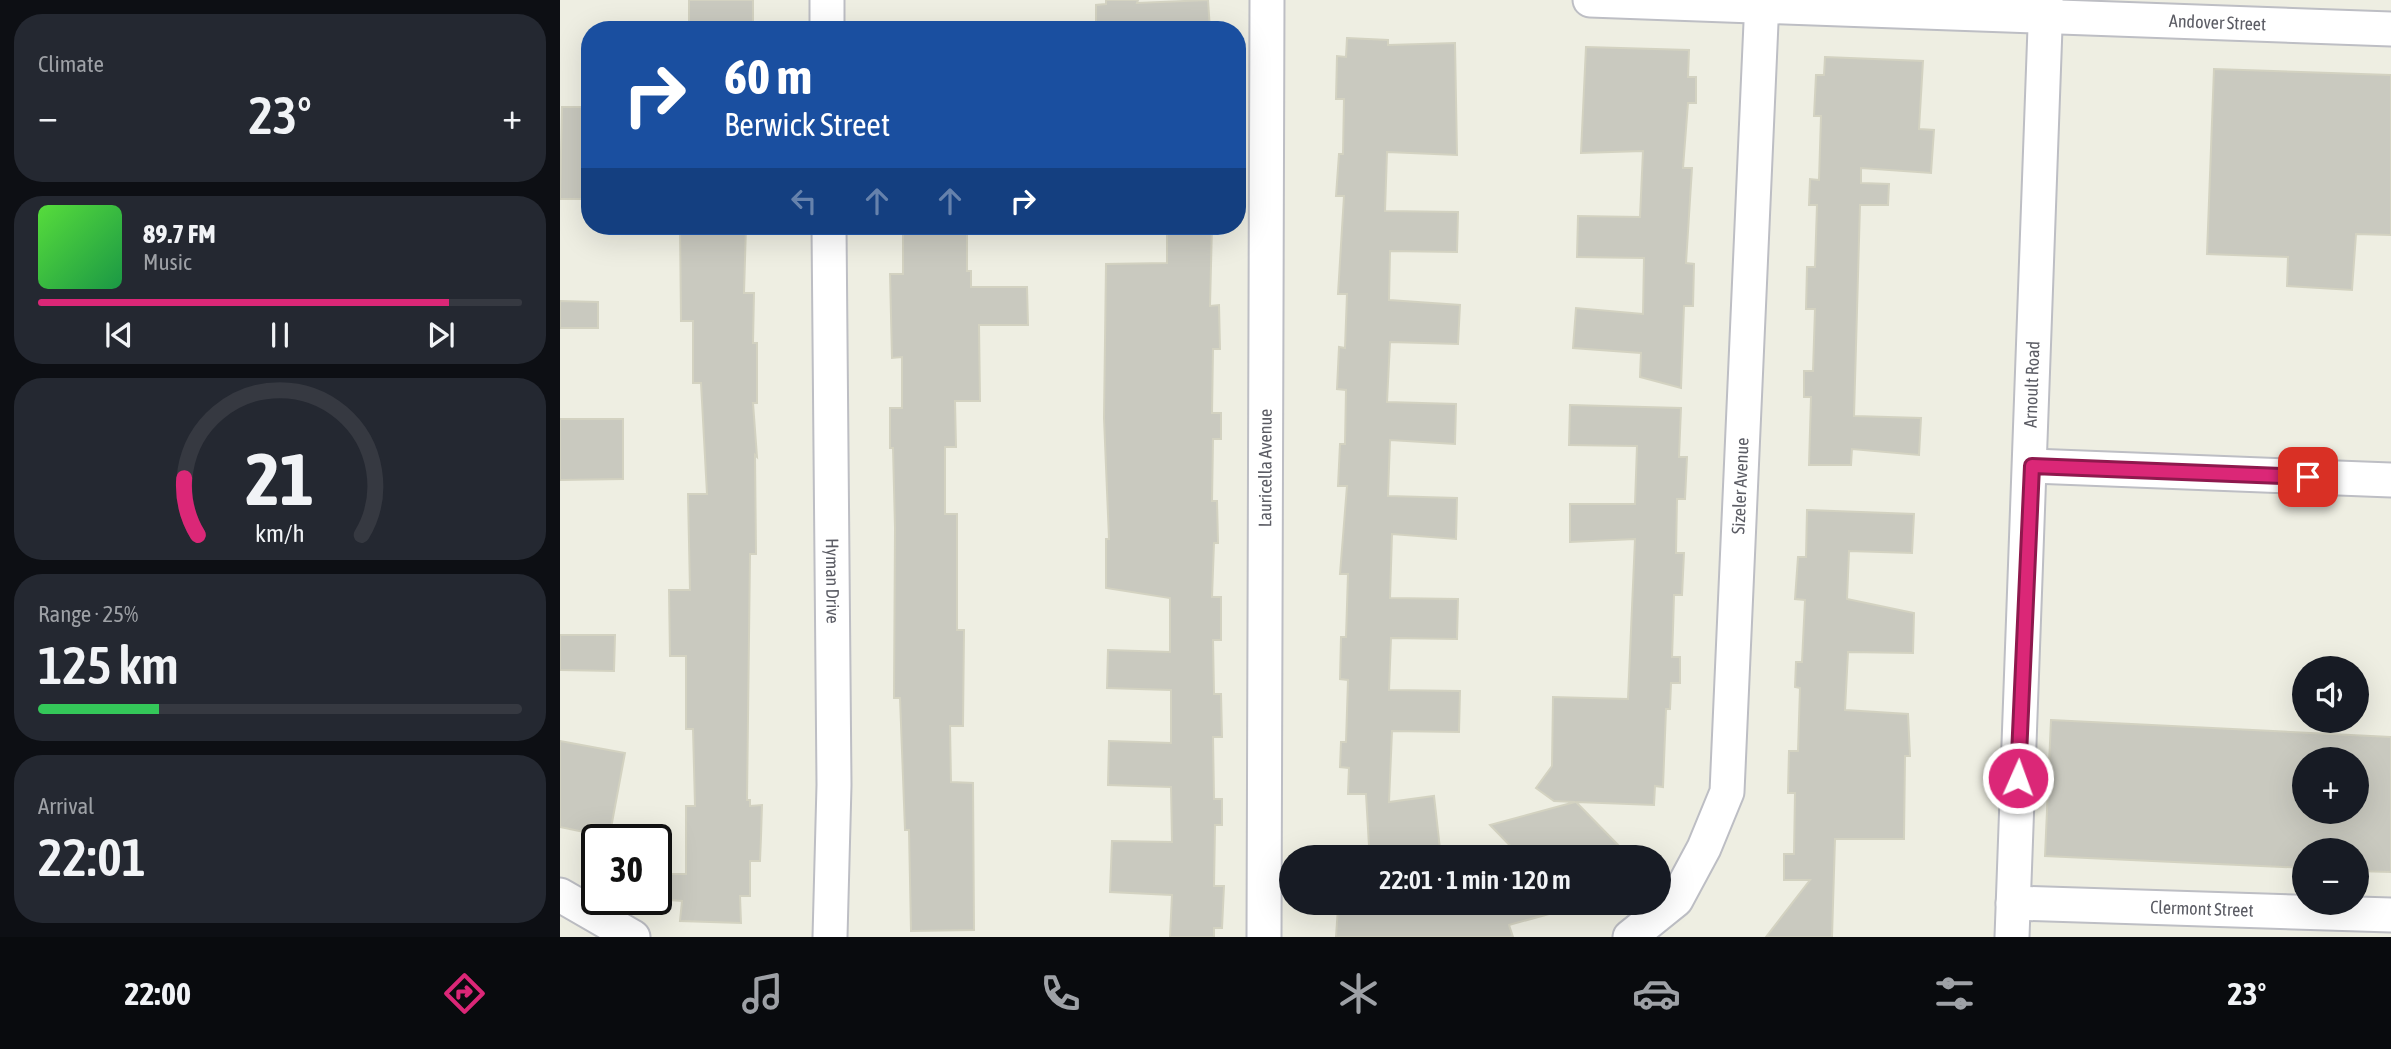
<!DOCTYPE html>
<html lang="en">
<head>
<meta charset="utf-8">
<style>
  body { margin:0; font-family:"Asap Condensed",sans-serif; background:#242831; color:#f1f3f6; height:100vh; display:flex; flex-direction:column; font-size:26px; white-space:nowrap }
  * { box-sizing:border-box; margin:0 }
  p { font-size:23px; color:#9ea1a6 }
  .icon { flex:none; width:38px; height:38px; fill:none; stroke:currentColor; stroke-width:2; stroke-linecap:round; stroke-linejoin:round }
  .map { position:relative; flex:1; overflow:hidden }
  .details { display:flex; flex-direction:column; gap:14px; padding:14px; background:#0d0f14; width:560px }
  .details>* { flex:none }
  .banner { position:absolute; left:21px; top:21px; width:665px; height:214px; border-radius:28px; box-shadow:0 7px 28px #0002; background:#1a4fa0; color:#fff; overflow:hidden }
  .buttons { position:absolute; left:1732px; top:656px; display:grid; gap:14px }
  .buttons a { display:grid; place-items:center; width:77px; height:77px; border-radius:50%; background:#171b24; box-shadow:0 7px 28px #0002; font-size:35px }
  .speed { position:absolute; left:21px; top:824px; display:flex; gap:14px; font-size:35px; font-weight:700; text-align:center }
  .speed>* { display:grid; place-content:center; width:91px; height:91px; border-radius:50%; background:#171b24; box-shadow:0 7px 28px #0002; line-height:1 }
  .speed .limit { border:4px solid #111; border-radius:10px; background:#fff; color:#111 }
  .pin { position:absolute; display:grid; place-items:center; width:60px; height:60px; color:#fff; margin:-30px; border-radius:14px; box-shadow:0 4px 10px #0006 }
  .me { position:absolute; width:77px; margin:-38px; rotate:2deg; stroke-linejoin:round; filter:drop-shadow(0 0 5px #0008) }
  .turn { display:flex; align-items:center; gap:24px; height:147px; padding:0 28px; font-size:32px }
  .turn .icon { width:91px; height:91px; stroke-width:2.5 }
  .turn b { display:block; font-size:49px; line-height:60px }
  .lanes { display:flex; align-items:center; height:66px; padding:0 28px; background:#0003; justify-content:center; gap:35px; direction:ltr }
  .lanes .off { opacity:.35 }
  .big { font-size:52px; font-weight:600; line-height:1.1 }
  .details .tile { flex:1; display:flex; flex-direction:column; justify-content:center; gap:10px; min-width:0; padding:0 24px; border-radius:28px; background:#242831 }
  .details .dial { align-items:center; gap:0 }
  .dial svg { height:182px; overflow:visible; fill:none; stroke:#363941; stroke-width:7; stroke-linecap:round; text-anchor:middle }
  .dial text { fill:#f1f3f6; stroke:none }
  .song { display:flex; align-items:center; gap:21px }
  .cover { width:84px; height:84px; border-radius:10px; background:linear-gradient(135deg,hsl(110 70% 55%),hsl(140 70% 35%)) }
  .played { height:7px; border-radius:4px; background:linear-gradient(90deg,#db2777 85%,#363941 85%) }
  .keys { display:flex; justify-content:space-around; direction:ltr }
  .heat { display:flex; justify-content:space-between; align-items:center; font-size:38px; direction:ltr }
  .charge { height:10px; border-radius:5px; background:linear-gradient(90deg,#34c759 25%,#363941 0) }
  .trip { position:absolute; left:719px; top:845px; width:392px; height:70px; border-radius:35px; background:#171b24; box-shadow:0 7px 28px #0002; font-weight:600; line-height:70px; text-align:center }
  .dock { display:flex; height:112px; justify-content:space-around; align-items:center; background:#090b0e; color:#9ea1a6 }
  .dock .icon { width:49px; height:49px }
  .dock .selected { color:#db2777 }
  .dock b { font-size:32px; color:#f1f3f6 }
  main { display:flex; flex:1; min-height:0 }
  .map>svg:first-child { display:block }
  .building { fill:#c9c9bf; stroke:#d3d2c1; stroke-width:2; fill-rule:evenodd }
  .lines { fill:none; stroke-linecap:round; stroke-linejoin:round }
  .street-casing { stroke:#bdbec4; stroke-width:37 }
  .street { stroke:#fff; stroke-width:33 }
  .route-casing { stroke:#8e194d; stroke-width:18 }
  .route { stroke:#db2777; stroke-width:12 }
  .labels { text-anchor:middle; stroke-width:5; stroke-linejoin:round; paint-order:stroke }
  .street-label { font-size:18px; fill:#5b5c64; stroke:#fff }
</style>
</head>
<body>
<main>
<section class="details">
<div class="tile"><p>Climate</p>
<div class="heat"><a>−</a><b class="big">23°</b><a>+</a></div>
</div>
<div class="tile">
<div class="song"><i class="cover"></i><div><b>89.7 FM</b><p>Music</p></div></div>
<div class="played"></div>
<div class="keys"><svg class="icon" aria-label="previous" viewBox="0 0 24 24"><path d="M18 5L8 12l10 7zM5 5v14"/></svg><svg class="icon" aria-label="pause" viewBox="0 0 24 24"><path d="M8 5v14M16 5v14"/></svg><svg class="icon" aria-label="next" viewBox="0 0 24 24"><path d="M6 5l10 7-10 7zM19 5v14"/></svg></div>
</div>
<div class="tile dial"><svg viewBox="0 0 100 80">
<path d="M14 69A42 42 0 1 1 86 69"/>
<path d="M14 69A42 42 0 0 1 8 44" stroke="#db2777"/>
<text x="50" y="56" font-size="32" font-weight="700">21</text>
<text x="50" y="72" font-size="11">km/h</text>
</svg></div>
<div class="tile"><p>Range · 25%</p><b class="big">125 km</b><div class="charge"></div></div>
<div class="tile"><p>Arrival</p><b class="big">22:01</b></div>
</section>
<div class="map">
<svg width="1831" height="937" viewBox="0 0 1831 937">
  <rect width="100%" height="100%" fill="#eeeee2"/>
  <!-- building -->
  <g class="building">
    <polygon points="129,0 193,0 193,25 129,26"/>
    <polygon points="546,0 578,0 577,3 648,0 650,30 536,24 536,5 546,4"/>
    <polygon points="787,38 828,40 828,45 895,43 897,155 827,152 825,211 898,212 897,252 830,251 829,300 900,305 898,344 830,342 827,402 896,404 895,444 830,440 828,496 897,498 896,539 832,534 830,598 898,599 897,639 831,638 829,690 900,691 899,732 832,731 829,802 874,796 881,858 843,858 842,849 821,851 821,846 809,846 806,794 788,794 789,768 780,767 781,742 786,742 788,680 780,679 781,637 786,637 788,574 780,574 787,486 778,486 780,444 785,444 786,390 777,389 779,347 785,348 787,294 778,294 784,196 776,196 779,154 783,154 784,99 776,99 777,56 786,57"/>
    <polygon points="1026,47 1129,50 1128,77 1136,77 1136,103 1128,103 1123,168 1132,168 1126,263 1134,264 1133,306 1124,306 1121,388 1080,377 1081,353 1013,348 1016,308 1083,314 1084,258 1017,257 1018,216 1080,217 1083,151 1021,153"/>
    <polygon points="1265,57 1363,61 1359,129 1374,130 1371,173 1301,168 1301,183 1329,184 1328,205 1300,205 1294,416 1361,418 1359,455 1292,449 1291,465 1249,465 1251,397 1244,397 1244,371 1253,371 1255,309 1246,309 1247,267 1255,267 1257,205 1249,205 1250,179 1259,180 1261,116 1254,116 1256,75 1264,75"/>
    <polygon points="1654,69 1831,75 1831,235 1796,234 1792,290 1727,286 1728,257 1647,254"/>
    <polygon points="2,107 30,107 30,199 0,199"/>
    <polygon points="120,226 186,226 184,293 194,293 193,343 197,343 197,403 193,403 197,457 195,455 196,554 190,554 187,800 190,800 190,806 202,805 201,837 200,861 190,861 190,896 180,896 181,923 120,921 122,901 96,899 96,874 126,874 126,806 135,806 133,729 126,729 126,656 110,656 109,590 130,590 128,494 147,494 141,383 133,383 133,321 121,321"/>
    <polygon points="343,226 407,226 407,271 411,271 411,287 467,287 468,325 419,325 420,401 395,401 396,447 385,447 385,514 397,514 397,630 404,630 403,726 390,726 391,782 413,783 414,930 351,931 349,830 345,830 340,698 334,698 335,528 333,448 330,448 330,408 342,408 342,357 332,358 330,274 343,274"/>
    <polygon points="607,226 652,226 650,306 659,305 660,349 653,349 652,413 661,413 661,439 653,439 652,501 657,501 658,543 654,543 652,597 661,597 661,640 653,640 654,694 661,694 662,737 653,737 654,799 662,799 662,825 655,825 654,886 664,886 662,928 654,928 654,937 610,937 612,895 550,892 552,841 612,842 611,787 548,785 549,741 611,743 611,690 547,688 548,650 610,652 610,598 546,588 546,539 549,539 544,418 546,264 607,263"/>
    <polygon points="0,301 38,302 38,328 0,328"/>
    <polygon points="1010,405 1121,408 1119,457 1127,457 1125,499 1117,499 1116,553 1124,553 1122,595 1114,595 1113,629 1112,657 1120,657 1120,683 1111,683 1110,709 1106,709 1103,787 1095,786 1094,805 1016,802 1066,853 1061,858 962,858 930,825 1015,802 994,801 976,788 992,766 993,697 1068,699 1075,539 1010,542 1010,504 1075,504 1077,446 1009,445"/>
    <polygon points="0,419 63,419 63,479 0,480"/>
    <polygon points="1247,510 1354,514 1352,553 1289,551 1287,599 1354,613 1353,653 1288,652 1285,710 1348,714 1350,756 1345,756 1344,839 1275,839 1272,937 1206,937 1250,880 1224,880 1224,854 1234,854 1235,793 1228,793 1229,751 1238,751 1240,688 1235,687 1236,662 1242,662 1245,600 1235,599 1238,557 1246,557"/>
    <polygon points="0,635 55,635 54,671 0,670"/>
    <path d="M 1491,720 L 1831,737 L 1831,872 L 1797,871 L 1797,850 L 1745,850 L 1745,868 L 1485,856 ZM 1745,760 L 1797,760 L 1797,812 L 1745,812 Z"/>
    <polygon points="0,741 65,753 51,828 31,824 29,833 0,827"/>
    <polygon points="881,903 999,903 1000,911 949,925 953,937 776,937 778,907 884,914"/>
  </g>
  <g class="lines">
    <defs>
      <g id="street">
        <polyline points="267,0 267,30"/>
        <path id="s1" d="M 1030,0 L 1831,29"/>
        <path id="s2" d="M 269,226 L 274,785 L 270,937"/>
        <polyline points="1472,466 1831,480"/>
        <polyline points="0,895 73,937"/>
        <path id="s3" d="M 1453,903 L 1831,915"/>
        <path id="s4" d="M 704,937 L 707,0"/>
        <path id="s5" d="M 1070,937 L 1116,900 L 1144,848 L 1167,792 L 1202,0"/>
        <path id="s6" d="M 1452,937 L 1486,0"/>
      </g>
    </defs>
    <!-- street casing -->
    <use href="#street" class="street-casing"/>
    <!-- street -->
    <use href="#street" class="street"/>
  </g>
  <g class="lines">
    <defs>
      <polyline id="route" points="1458,778 1472,466 1748,477"/>
    </defs>
    <!-- route casing -->
    <use href="#route" class="route-casing"/>
    <!-- route -->
    <use href="#route" class="route"/>
  </g>
  <g class="labels">
    <!-- street labels -->
    <g class="street-label">
      <text dy="6" stroke="none"><textPath href="#s1" startOffset="628">Andover Street</textPath></text>
      <text dy="6" stroke="none"><textPath href="#s6" startOffset="553">Arnoult Road</textPath></text>
      <text dy="6" stroke="none"><textPath href="#s4" startOffset="469">Lauricella Avenue</textPath></text>
      <text dy="6" stroke="none"><textPath href="#s5" startOffset="485">Sizeler Avenue</textPath></text>
      <text dy="6" stroke="none"><textPath href="#s2" startOffset="355">Hyman Drive</textPath></text>
      <text dy="6" stroke="none"><textPath href="#s3" startOffset="189">Clermont Street</textPath></text>
    </g>
  </g>
</svg>
<div class="buttons">
<a><svg class="icon" aria-label="sound" viewBox="0 0 24 24"><path d="M4 9h4l5-4v14l-5-4H4zM17 9q2 3 0 6"/></svg></a>
<a>+</a>
<a>−</a>
</div>
<div class="speed"><div class="limit">30</div></div>
<div class="pin" style="left:1748px;top:477px;background:#d93025"><svg class="icon" aria-label="arrive" viewBox="0 0 24 24"><path d="M6 21V4h12l-3 4 3 4H6"/></svg></div>
<svg class="me" style="left:1458px;top:778px" viewBox="-20 -20 40 40"><circle r="17" fill="#db2777" stroke="#fff" stroke-width="3"/><path d="M0-11L8 9 0 5-8 9z" fill="#fff"/></svg>
<div class="trip">22:01 · 1 min · 120 m</div>
<div class="banner">
<div class="turn"><svg class="icon" aria-label="right" viewBox="0 0 24 24"><path d="M7 20v-9h11M14 6l5 5-5 5"/></svg><div><b>60 m</b>Berwick Street</div></div>
<div class="lanes"><svg class="icon off" aria-label="left" viewBox="0 0 24 24"><path d="M17 20v-9H6M10 6l-5 5 5 5"/></svg><svg class="icon off" aria-label="ahead" viewBox="0 0 24 24"><path d="M12 20V5M6 11l6-6 6 6"/></svg><svg class="icon off" aria-label="ahead" viewBox="0 0 24 24"><path d="M12 20V5M6 11l6-6 6 6"/></svg><svg class="icon" aria-label="right" viewBox="0 0 24 24"><path d="M7 20v-9h11M14 6l5 5-5 5"/></svg></div>
</div>
</div>
</main>
<nav class="dock">
<b>22:00</b>
<svg class="icon selected" aria-label="directions" viewBox="0 0 24 24"><path d="M12 3l9 9-9 9-9-9zM9 14v-3h6M13 9l2 2-2 2"/></svg>
<svg class="icon" aria-label="music" viewBox="0 0 24 24"><path d="M9 18V5l10-2v13"/><circle cx="6" cy="18" r="3"/><circle cx="16" cy="16" r="3"/></svg>
<svg class="icon" aria-label="phone" viewBox="0 0 24 24"><path d="M5 4h4l2 5-3 2q2 4 5 5l2-3 5 2v4C11 20 4 13 5 4z"/></svg>
<svg class="icon" aria-label="climate" viewBox="0 0 24 24"><path d="M12 3v18M4 7l16 10M4 17L20 7"/></svg>
<svg class="icon" aria-label="car" viewBox="0 0 24 24"><path d="M5 17H2v-5l4-1 3-4h7l3 4 3 1v5h-3M9 17h6M6 11h13"/><circle cx="7" cy="17" r="2"/><circle cx="17" cy="17" r="2"/></svg>
<svg class="icon" aria-label="filters" viewBox="0 0 24 24"><path d="M4 7h16M4 17h16"/><circle cx="9" cy="7" r="2"/><circle cx="15" cy="17" r="2"/></svg>
<b>23°</b>
</nav>
</body>
</html>
